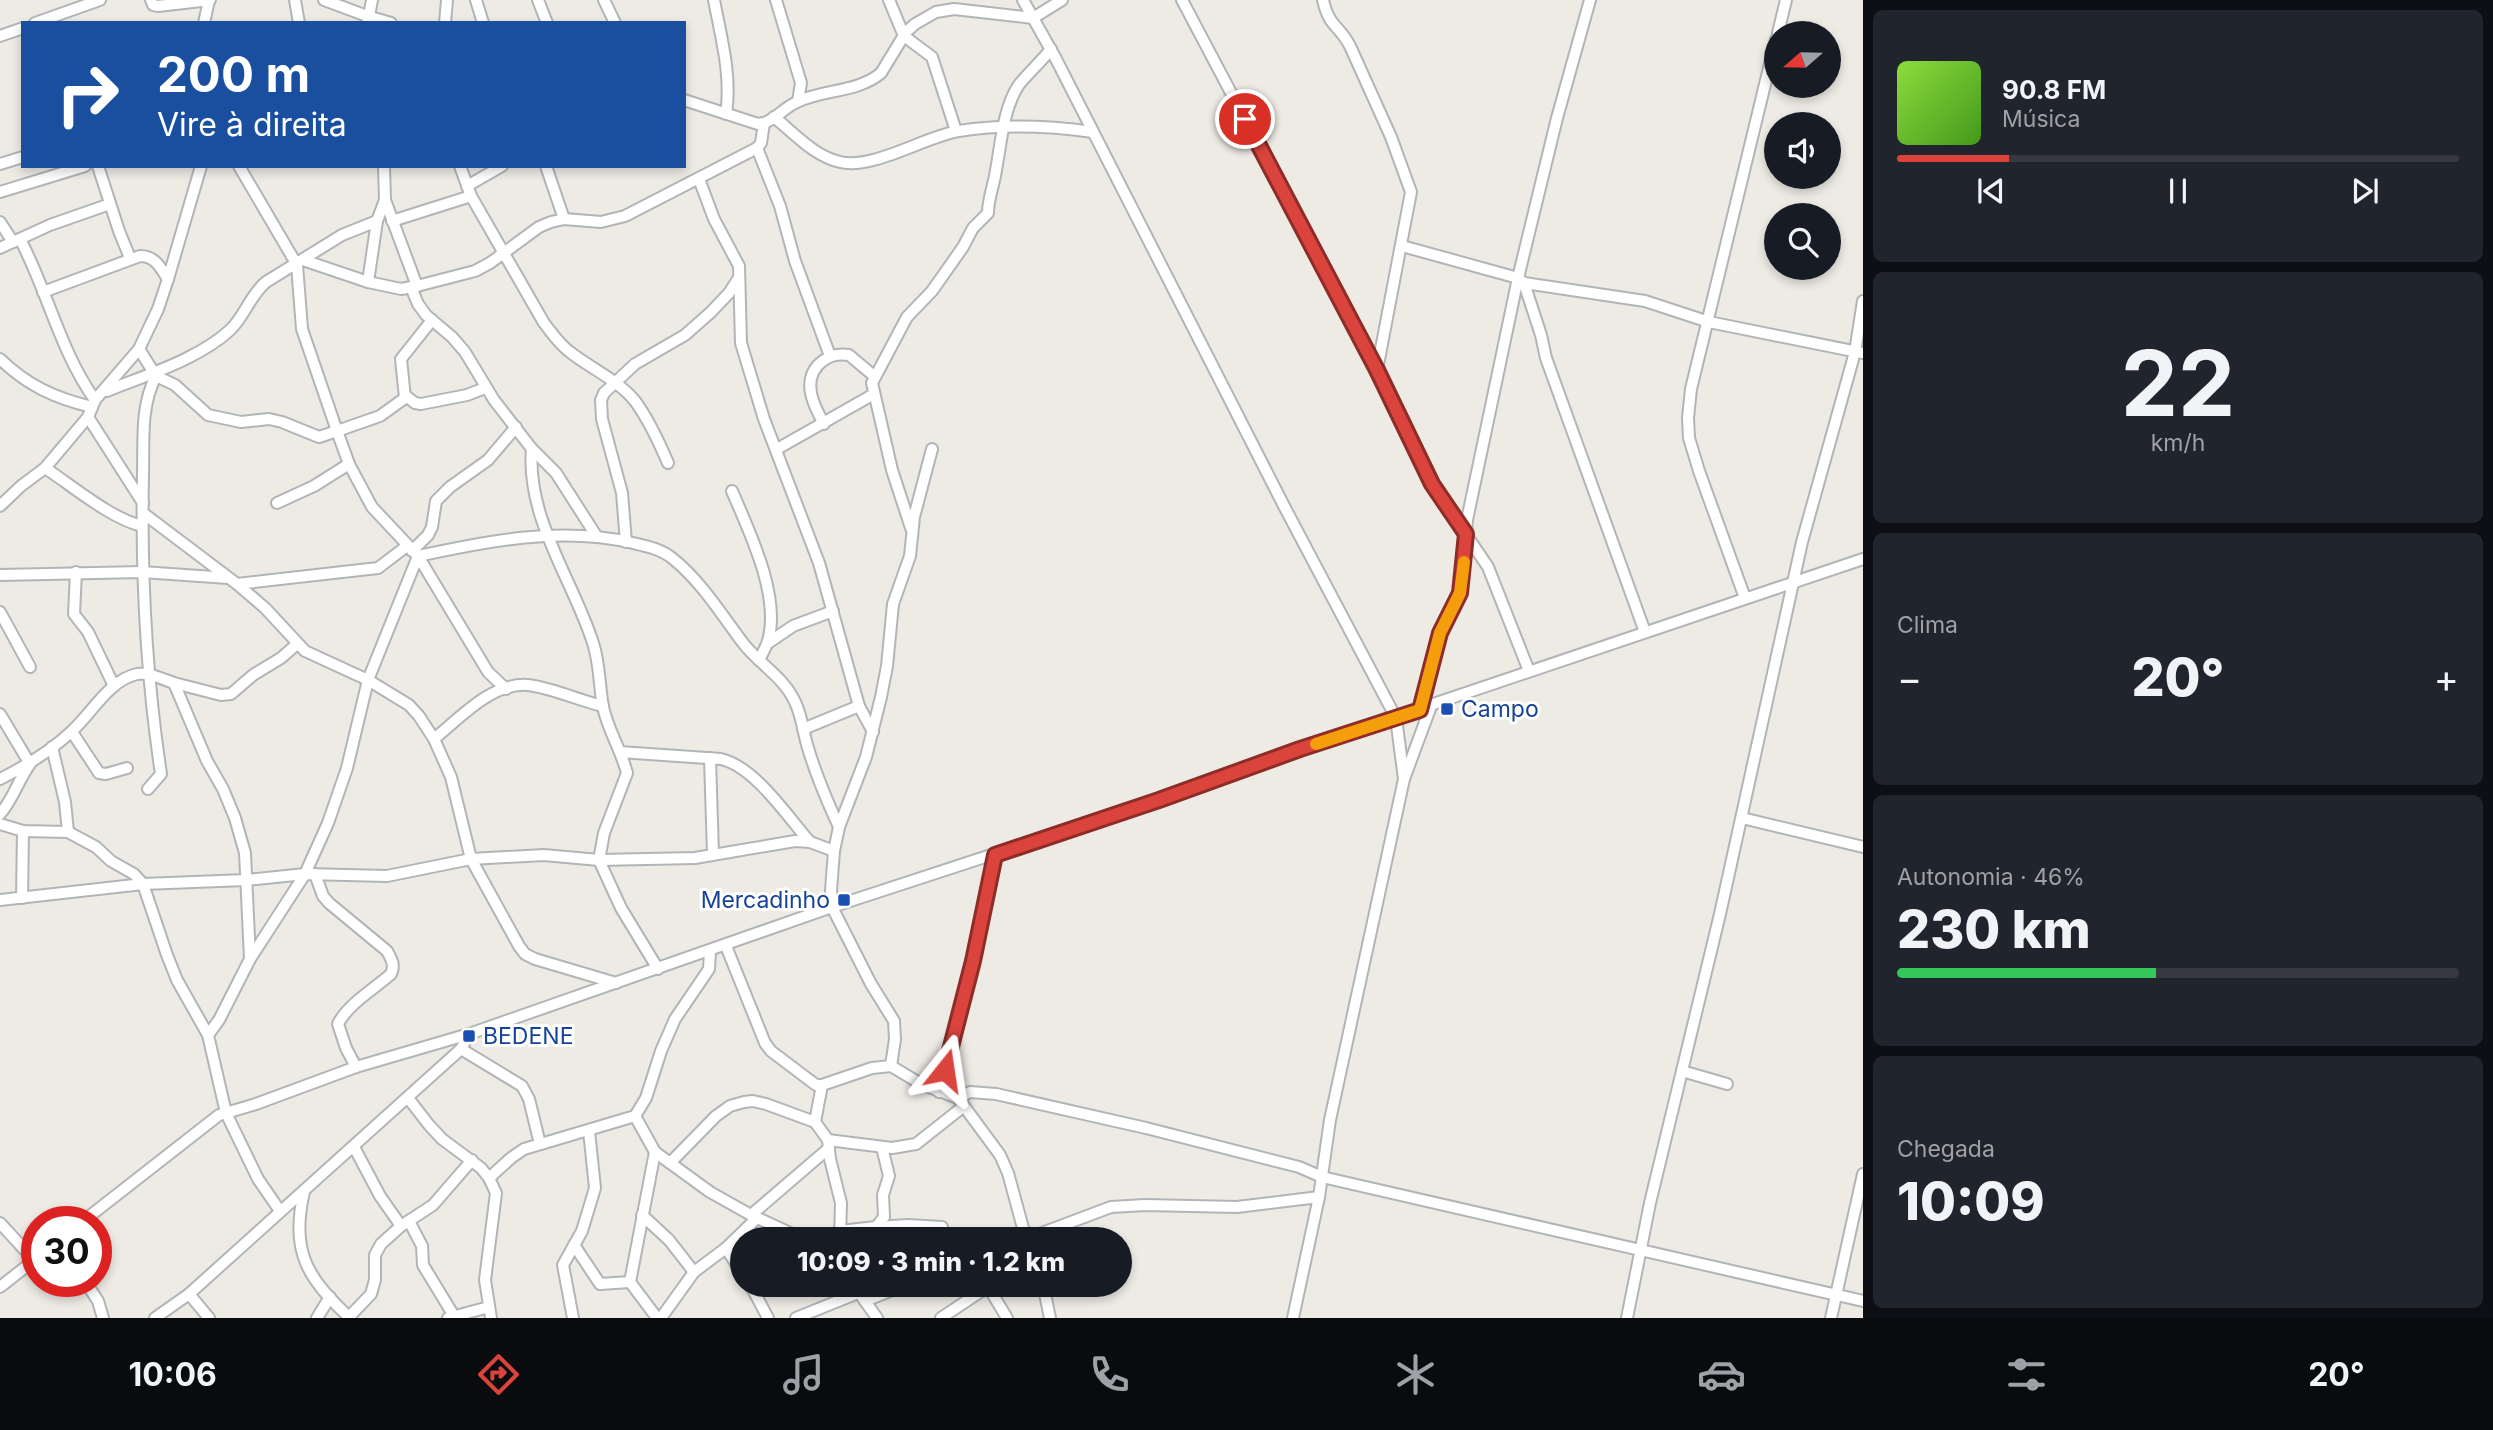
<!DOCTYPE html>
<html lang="pt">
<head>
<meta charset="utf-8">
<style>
  body { margin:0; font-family:Inter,sans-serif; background:#20242c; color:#f1f3f6; height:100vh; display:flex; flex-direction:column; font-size:26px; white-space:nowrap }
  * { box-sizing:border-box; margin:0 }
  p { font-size:23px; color:#9ea1a6 }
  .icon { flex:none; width:38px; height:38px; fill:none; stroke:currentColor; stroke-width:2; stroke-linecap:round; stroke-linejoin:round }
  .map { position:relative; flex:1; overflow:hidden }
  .details { display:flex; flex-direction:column; gap:10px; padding:10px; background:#0d0f14; width:630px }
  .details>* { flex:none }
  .hud { position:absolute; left:21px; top:21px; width:665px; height:147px; border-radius:0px; box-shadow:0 4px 10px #0003; background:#1a4fa0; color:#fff; overflow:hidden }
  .needle { width:46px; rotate:250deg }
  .fabs { position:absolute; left:1764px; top:21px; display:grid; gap:14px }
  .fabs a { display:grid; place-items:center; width:77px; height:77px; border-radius:50%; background:#171b24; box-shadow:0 4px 10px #0003; font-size:35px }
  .speed { position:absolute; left:21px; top:1206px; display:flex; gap:14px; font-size:35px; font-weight:700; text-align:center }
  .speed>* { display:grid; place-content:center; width:91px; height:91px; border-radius:50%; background:#171b24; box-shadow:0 4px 10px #0003; line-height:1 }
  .speed .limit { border:10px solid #d22; background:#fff; color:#111 }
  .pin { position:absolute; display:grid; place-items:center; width:60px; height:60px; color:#fff; margin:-30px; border:4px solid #fff; border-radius:50%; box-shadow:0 2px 7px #0007 }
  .me { position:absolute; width:77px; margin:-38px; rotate:15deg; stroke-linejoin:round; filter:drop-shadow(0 0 5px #0008) }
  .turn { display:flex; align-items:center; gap:24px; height:147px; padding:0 21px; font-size:32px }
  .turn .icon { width:91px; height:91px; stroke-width:2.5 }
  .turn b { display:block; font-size:49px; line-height:60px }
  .big { font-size:52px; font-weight:800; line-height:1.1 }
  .details .tile { flex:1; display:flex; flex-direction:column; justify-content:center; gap:10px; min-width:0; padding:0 24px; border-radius:10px; background:#20242c }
  .details .dial { align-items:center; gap:0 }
  .dial b { font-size:91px; line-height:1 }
  .song { display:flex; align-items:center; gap:21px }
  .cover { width:84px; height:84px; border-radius:10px; background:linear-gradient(135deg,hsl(90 70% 55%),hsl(100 70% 35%)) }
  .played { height:7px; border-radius:4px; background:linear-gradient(90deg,#db443d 20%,#363941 20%) }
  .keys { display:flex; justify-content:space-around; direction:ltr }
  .heat { display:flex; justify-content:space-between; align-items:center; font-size:38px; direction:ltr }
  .charge { height:10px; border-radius:5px; background:linear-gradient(90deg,#34c759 46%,#363941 0) }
  .trip { position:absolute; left:730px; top:1227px; width:402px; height:70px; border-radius:35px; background:#171b24; box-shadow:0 4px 10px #0003; font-weight:800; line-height:70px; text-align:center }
  .tab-bar { display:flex; height:112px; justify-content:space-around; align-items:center; background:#090b0e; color:#9ea1a6 }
  .tab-bar .icon { width:49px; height:49px }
  .tab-bar .current { color:#db443d }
  .tab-bar b { font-size:32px; color:#f1f3f6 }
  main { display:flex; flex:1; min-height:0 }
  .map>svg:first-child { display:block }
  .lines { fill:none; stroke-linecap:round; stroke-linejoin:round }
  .minor-casing { stroke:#b2b5b8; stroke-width:14 }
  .minor { stroke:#fff; stroke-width:10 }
  .route-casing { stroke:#8e2c28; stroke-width:18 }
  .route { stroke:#db443d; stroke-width:12 }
  .slow { stroke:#f59e0b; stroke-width:12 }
  .transit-dot { fill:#1a4fb4; stroke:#fff; stroke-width:2.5 }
  .labels { text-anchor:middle; stroke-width:6; stroke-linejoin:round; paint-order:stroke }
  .transit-label { font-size:23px; fill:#164399; stroke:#fff; text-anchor:start }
</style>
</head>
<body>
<main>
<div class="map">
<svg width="1863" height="1318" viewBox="0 0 1863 1318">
  <rect width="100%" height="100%" fill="#eeebe5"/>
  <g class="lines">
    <defs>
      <g id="minor">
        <polyline points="151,0 153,5 158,6 210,0"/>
        <polyline points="295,0 299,23"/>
        <polyline points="324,0 367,16 391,23"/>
        <polyline points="476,0 483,23"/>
        <polyline points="538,0 547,23"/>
        <polyline points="604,0 615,23"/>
        <path d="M 714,0 C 721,37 732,76 726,114"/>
        <polyline points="776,0 801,83 798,101"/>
        <polyline points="889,0 904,36 932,57 956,131"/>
        <polyline points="1023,0 1056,59 1284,506 1396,718 1404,779"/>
        <polyline points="1182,0 1351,320 1432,484 1488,567 1529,671"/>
        <path d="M 1323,0 C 1329,27 1339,25 1350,46 L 1391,137 L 1411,192 L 1377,370"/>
        <polyline points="368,21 372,0"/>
        <polyline points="35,23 100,0"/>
        <polyline points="204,23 209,0"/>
        <polyline points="445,23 447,0"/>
        <polyline points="1778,33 1786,0"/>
        <polyline points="0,36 23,28"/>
        <path d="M 684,100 L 758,124 L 764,123 C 776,119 785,107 797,102 C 823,89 857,93 881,73 L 906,32 L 915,24 L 936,12 L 954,9 L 1033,18 L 1062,0"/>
        <path d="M 774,117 C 795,134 814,156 840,162 C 873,170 926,136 959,131 C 1003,124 1049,126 1093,132"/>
        <polyline points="757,148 780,206 795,261 830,356"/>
        <polyline points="0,164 23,157"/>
        <polyline points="98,166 119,231 130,258"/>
        <polyline points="239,166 297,265 302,329 337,431 380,416 405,398 401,359 432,320"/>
        <path d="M 460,166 L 471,196 L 544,323 C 552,333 559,344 570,352 C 590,368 618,380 635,401 C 649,420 659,442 668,463"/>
        <polyline points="546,166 564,219"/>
        <polyline points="699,179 714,219 739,266 741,343 764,419 819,563 859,706 873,732"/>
        <polyline points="467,186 502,166"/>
        <polyline points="0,192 85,166"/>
        <polyline points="385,200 417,286"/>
        <polyline points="392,221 471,196"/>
        <polyline points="0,222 13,242"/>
        <path d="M 20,239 C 48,292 60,351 95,400"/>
        <polyline points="1402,246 1518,278 1524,283 1645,301 1709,322 1863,353"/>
        <polyline points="0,248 50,225 110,204"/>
        <polyline points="303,260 368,282 401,289 417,286 475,271 490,263 539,227 551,222 564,219 601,222 625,216 757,148 761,143 764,123"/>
        <polyline points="368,282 377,221 385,200 384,166"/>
        <polyline points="1524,283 1541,335 1546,358 1645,632"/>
        <polyline points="411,287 418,304 426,315 452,337 465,352 494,400 532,449 556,473 597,537"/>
        <path d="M 43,292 L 140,256 C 155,256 160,267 168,279"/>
        <polyline points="139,349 156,376 175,385 208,415 241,422 269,419 282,422 319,437 337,431 349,464 372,507 418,556 488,672 506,689"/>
        <path d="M 0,359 C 28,386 55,398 92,407"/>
        <path d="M 107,391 C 146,375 199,359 230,330 C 245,316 250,295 266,282 L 342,235 L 377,221"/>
        <polyline points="406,396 415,403 421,404 467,395 485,388"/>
        <polyline points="88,417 143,503"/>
        <path d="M 824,424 C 814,406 802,383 818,365 C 827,356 836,353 849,355 L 874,376"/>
        <path d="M 532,449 C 526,518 573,580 593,643 C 600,664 599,685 603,707 C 608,730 621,750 627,773 L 604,833 L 599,860 L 621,908 L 658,969"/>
        <polyline points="777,449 874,394"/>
        <path d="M 45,468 C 74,487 110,518 142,526"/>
        <path d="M 732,491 C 749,531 781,596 768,641 C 766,647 762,654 759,660"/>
        <polyline points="277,503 314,486 349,464"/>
        <polyline points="0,506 21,486 45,468 88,417 95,400 139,349 158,309 168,279 201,166"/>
        <polyline points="143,513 237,584 265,608 305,651 368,680 409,705 419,716 434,739 451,777 471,859 519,946 525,954 535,959 616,983"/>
        <path d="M 911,528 L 892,470 L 872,383 L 907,317 L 932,291 L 963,247 L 973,228 L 988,213 C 988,198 994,185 996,170 C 1001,144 1003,110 1018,86 C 1025,76 1042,61 1051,49"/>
        <polyline points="626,542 622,493 602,419 601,400 604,393 635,364 685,335 711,312 729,293 738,279"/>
        <polyline points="412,551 428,535 432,527 436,501 450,487 488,460 516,427"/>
        <path d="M 418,556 C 487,541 562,526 633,543 C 646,546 661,549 672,558 C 701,581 721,614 743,643 C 759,664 784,677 795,702 C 802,716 803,732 808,748 C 816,775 827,801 839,827"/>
        <polyline points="76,572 74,614 88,632 114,686"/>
        <polyline points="0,575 142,572 228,578"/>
        <polyline points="237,584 378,568 407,546"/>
        <polyline points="1745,598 1699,471 1689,438 1688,418 1691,389 1776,39"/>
        <polyline points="0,612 30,667"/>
        <polyline points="768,643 793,626 833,611"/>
        <polyline points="174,683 221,695 231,694 253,675 281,658 297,644"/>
        <polyline points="1421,710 1440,633 1459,593 1462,582 1467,520 1518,278 1557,118 1590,0"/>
        <path d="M 0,714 L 30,764 C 18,780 13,800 0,814"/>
        <polyline points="803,729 859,706"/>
        <polyline points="72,732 99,773 106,774 127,768"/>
        <path d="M 434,739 C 460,718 492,682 528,685 C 549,687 581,701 603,706"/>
        <polyline points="52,747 65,802 68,832"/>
        <path d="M 620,752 L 721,759 C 755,767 787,816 810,842"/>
        <polyline points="710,758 713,854"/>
        <path d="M 0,779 C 26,766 51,751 72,731 C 92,713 109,680 137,674 C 149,672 162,679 174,683 L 207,761 L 223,789 L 235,818 L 245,853 L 250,959"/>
        <path d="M 148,789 L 161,774 C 146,675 141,576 143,475 C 144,441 140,407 156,376"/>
        <polyline points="1742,818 1863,847"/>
        <polyline points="0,824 23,831 68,832 96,847 111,861 134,874 143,884 167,955 177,980 208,1035 226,1113 258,1179 280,1211"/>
        <path d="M 315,874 L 323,896 L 329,903 L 387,951 C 392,960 395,965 391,974 C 374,989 348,1004 338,1024 L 346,1048 L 356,1067"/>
        <polyline points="22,898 23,831"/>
        <polyline points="0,900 143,884 246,880 305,874 387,876 471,859 544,855 599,860 695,858 795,841 810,842 834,851"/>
        <polyline points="726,946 765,1043 771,1051 816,1085 822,1085 872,1068 891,1066 921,1084 958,1098 970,1092 996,1094 1146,1128 1299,1167 1322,1177 1863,1301"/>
        <polyline points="208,1035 219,1020 250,959 305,874 328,823 347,768 368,680 418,556"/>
        <polyline points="461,1049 522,1086 529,1099 540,1144"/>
        <polyline points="891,1066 895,1039 894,1021 871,984 832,907 831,890 834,851 839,827 866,757 881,697 887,666 893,604 910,556 914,517 932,449"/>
        <polyline points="1682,1071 1727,1084"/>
        <polyline points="939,1092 973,961 995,855"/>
        <polyline points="408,1098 429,1125 442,1139 481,1168 489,1178 496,1193 485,1280 491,1318"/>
        <polyline points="958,1098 1000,1155 1008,1173 1026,1239"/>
        <polyline points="635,1116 655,1152 710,1192 751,1215 803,1239"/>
        <polyline points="815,1122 822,1085"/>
        <polyline points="828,1140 892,1148 916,1144 964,1106"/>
        <polyline points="354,1147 380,1196 401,1226"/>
        <polyline points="655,1152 630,1282 657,1318"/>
        <polyline points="670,1163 716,1116 730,1106 744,1102 753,1101 766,1104 815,1122 828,1140 830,1159 841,1203 840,1239"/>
        <polyline points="489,1178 511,1158 524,1149 635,1116 646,1098 661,1051 675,1019 709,969 710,951"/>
        <path d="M 304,1192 C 290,1251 307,1278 350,1318"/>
        <polyline points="642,1215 669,1240 694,1272"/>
        <polyline points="751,1215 829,1148"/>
        <polyline points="409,1221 422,1246 423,1265 454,1316"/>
        <polyline points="82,1222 219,1115 256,1104 356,1067 469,1034 832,907 1159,800 1300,749 1863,559"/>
        <polyline points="0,1223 34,1260"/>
        <polyline points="876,1227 908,1225 942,1227"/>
        <polyline points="840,1231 876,1227 884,1217 883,1195 889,1176 882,1147"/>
        <polyline points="1026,1239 1111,1207 1145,1205 1237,1207 1319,1197"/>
        <polyline points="574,1245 600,1284 630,1282"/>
        <polyline points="726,1248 742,1273"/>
        <polyline points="85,1281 98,1301 103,1318"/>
        <polyline points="750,1284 768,1318"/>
        <polyline points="853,1284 877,1318"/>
        <polyline points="1043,1284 1050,1318"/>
        <polyline points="0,1287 37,1258"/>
        <polyline points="989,1288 1007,1318"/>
        <polyline points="189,1294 209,1318"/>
        <polyline points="865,1301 907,1284"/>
        <polyline points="349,1317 371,1294 375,1280 375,1255 381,1244 401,1226 433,1205 472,1160"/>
        <polyline points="155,1318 189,1294 461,1049 469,1034"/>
        <polyline points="317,1318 330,1297"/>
        <polyline points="448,1318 489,1307"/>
        <polyline points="573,1318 563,1265 582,1231 595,1188 589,1131"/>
        <polyline points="661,1318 694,1272 726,1248 757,1218"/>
        <polyline points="796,1318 858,1293"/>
        <polyline points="941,1318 992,1284"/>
        <polyline points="1293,1318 1319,1197 1330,1120 1404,779 1431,706"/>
        <polyline points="1627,1318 1650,1203 1720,914 1802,542 1855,352 1863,301"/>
        <polyline points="1831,1318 1863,1174"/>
      </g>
    </defs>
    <!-- minor casing -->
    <use href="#minor" class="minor-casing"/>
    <!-- minor -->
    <use href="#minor" class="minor"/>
  </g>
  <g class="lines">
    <defs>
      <polyline id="route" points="945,1070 973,961 995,855 1159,800 1300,749 1420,710 1440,633 1460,593 1466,534 1432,484 1377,370 1245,119"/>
    </defs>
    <!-- route casing -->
    <use href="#route" class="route-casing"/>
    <!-- route -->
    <use href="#route" class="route"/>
    <!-- slow -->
    <polyline class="slow" points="1316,744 1420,710 1440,633 1460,593 1464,562"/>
  </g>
  <!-- markers -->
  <g class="transit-dot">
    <rect x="1440" y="702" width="14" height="14" rx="3.5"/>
    <rect x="837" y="893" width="14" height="14" rx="3.5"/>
    <rect x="462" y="1029" width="14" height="14" rx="3.5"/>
  </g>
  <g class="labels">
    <!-- transit labels -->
    <g class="transit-label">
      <text x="1461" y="717">Campo</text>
      <text x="830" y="908" text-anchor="end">Mercadinho</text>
      <text x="483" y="1044">BEDENE</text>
    </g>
  </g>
</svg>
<div class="fabs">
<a><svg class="needle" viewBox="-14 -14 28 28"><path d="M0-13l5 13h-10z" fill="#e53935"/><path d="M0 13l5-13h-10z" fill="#9ea1a6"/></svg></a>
<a><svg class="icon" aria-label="sound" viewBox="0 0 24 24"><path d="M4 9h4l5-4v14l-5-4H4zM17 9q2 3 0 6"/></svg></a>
<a><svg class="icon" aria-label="search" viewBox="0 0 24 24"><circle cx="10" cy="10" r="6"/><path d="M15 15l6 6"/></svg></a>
</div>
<div class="speed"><div class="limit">30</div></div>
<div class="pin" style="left:1245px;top:119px;background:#d93025"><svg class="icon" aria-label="arrive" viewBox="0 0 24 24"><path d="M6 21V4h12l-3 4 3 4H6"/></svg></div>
<svg class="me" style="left:945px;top:1070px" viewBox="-20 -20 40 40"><path d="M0-17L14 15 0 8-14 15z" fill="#db443d" stroke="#fff" stroke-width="4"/></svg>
<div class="trip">10:09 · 3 min · 1.2 km</div>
<div class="hud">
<div class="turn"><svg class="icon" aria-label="right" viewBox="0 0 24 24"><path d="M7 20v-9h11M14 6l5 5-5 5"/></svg><div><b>200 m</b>Vire à direita</div></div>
</div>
</div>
<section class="details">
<div class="tile">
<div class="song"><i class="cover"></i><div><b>90.8 FM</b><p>Música</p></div></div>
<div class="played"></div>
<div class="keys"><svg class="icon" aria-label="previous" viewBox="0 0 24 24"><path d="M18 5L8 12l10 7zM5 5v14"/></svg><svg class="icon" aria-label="pause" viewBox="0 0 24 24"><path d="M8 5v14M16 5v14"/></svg><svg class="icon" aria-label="next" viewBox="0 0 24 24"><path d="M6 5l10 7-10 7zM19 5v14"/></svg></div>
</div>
<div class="tile dial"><b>22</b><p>km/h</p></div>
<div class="tile"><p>Clima</p>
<div class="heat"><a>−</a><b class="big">20°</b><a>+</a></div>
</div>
<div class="tile"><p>Autonomia · 46%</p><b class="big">230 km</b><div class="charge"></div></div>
<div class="tile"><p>Chegada</p><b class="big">10:09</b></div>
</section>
</main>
<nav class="tab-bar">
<b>10:06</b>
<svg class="icon current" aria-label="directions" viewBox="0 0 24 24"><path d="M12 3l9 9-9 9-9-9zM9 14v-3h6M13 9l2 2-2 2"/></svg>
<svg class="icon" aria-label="music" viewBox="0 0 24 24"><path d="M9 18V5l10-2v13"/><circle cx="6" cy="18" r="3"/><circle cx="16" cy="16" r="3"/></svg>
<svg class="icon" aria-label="phone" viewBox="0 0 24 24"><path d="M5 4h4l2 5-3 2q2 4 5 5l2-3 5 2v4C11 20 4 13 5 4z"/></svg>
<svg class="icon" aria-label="climate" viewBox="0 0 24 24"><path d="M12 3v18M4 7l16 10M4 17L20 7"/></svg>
<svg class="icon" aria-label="car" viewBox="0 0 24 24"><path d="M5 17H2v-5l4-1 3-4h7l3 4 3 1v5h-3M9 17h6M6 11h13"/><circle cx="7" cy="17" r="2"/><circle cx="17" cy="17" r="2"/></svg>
<svg class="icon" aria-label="filters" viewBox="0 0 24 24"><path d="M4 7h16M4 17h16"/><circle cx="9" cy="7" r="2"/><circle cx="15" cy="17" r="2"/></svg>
<b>20°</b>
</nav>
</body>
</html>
